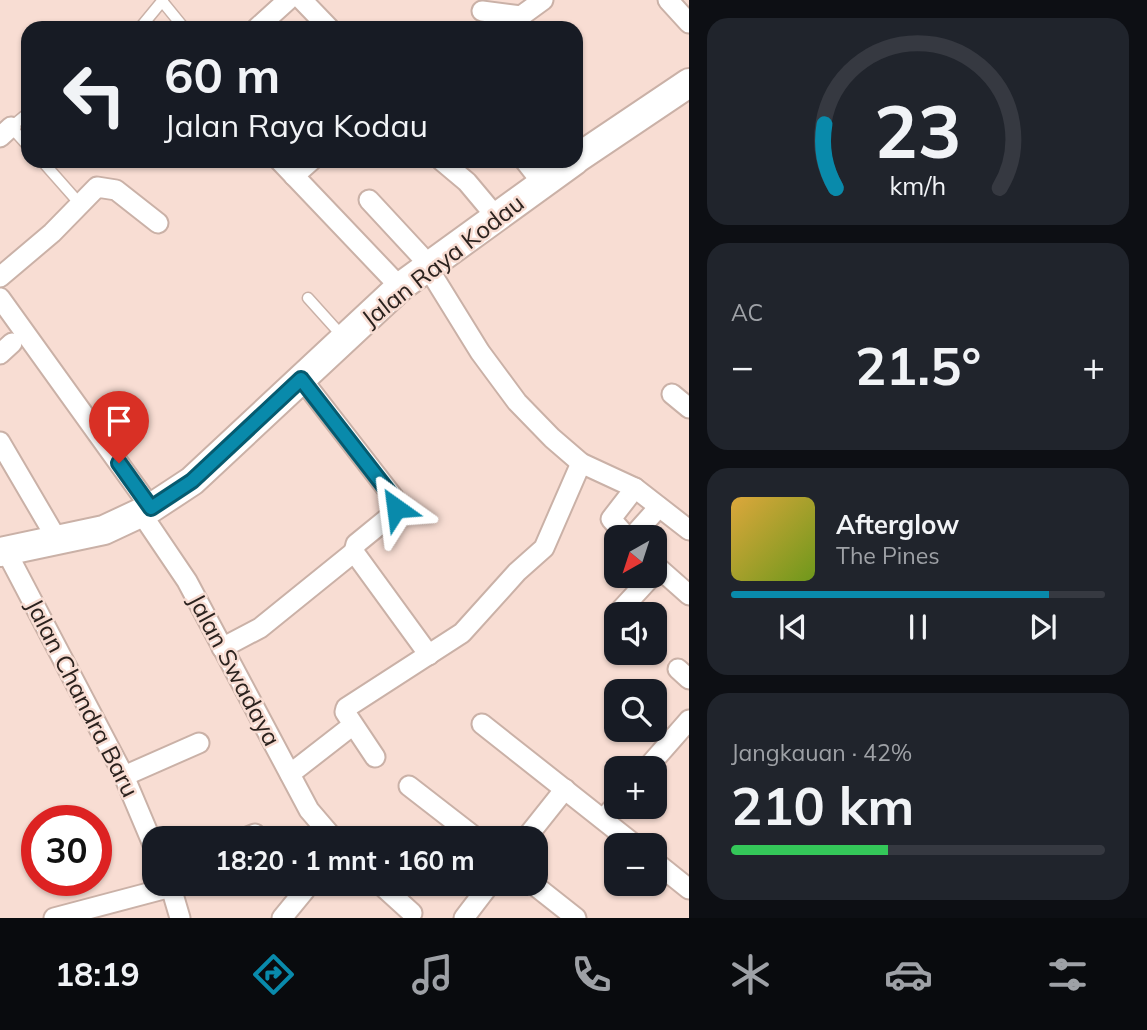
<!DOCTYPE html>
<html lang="id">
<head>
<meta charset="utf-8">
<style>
  body { margin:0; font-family:Mulish,sans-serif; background:#20242c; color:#f1f3f6; height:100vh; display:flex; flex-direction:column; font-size:26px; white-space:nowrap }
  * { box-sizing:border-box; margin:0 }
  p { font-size:23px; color:#9ea1a6 }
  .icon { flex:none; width:38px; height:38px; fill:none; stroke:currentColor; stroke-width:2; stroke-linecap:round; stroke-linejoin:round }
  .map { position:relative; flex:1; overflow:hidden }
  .details { display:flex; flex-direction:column; gap:18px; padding:18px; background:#0d0f14; width:458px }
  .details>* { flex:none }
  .hud { position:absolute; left:21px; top:21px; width:562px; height:147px; border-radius:21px; box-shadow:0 2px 5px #0004; background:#171b24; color:#f1f3f6; overflow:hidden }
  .needle { width:46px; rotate:219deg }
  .controls { position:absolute; left:604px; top:525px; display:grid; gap:14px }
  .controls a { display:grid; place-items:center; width:63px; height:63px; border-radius:14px; background:#171b24; box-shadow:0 2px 5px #0004; font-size:35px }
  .speed { position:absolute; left:21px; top:805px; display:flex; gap:14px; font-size:35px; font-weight:700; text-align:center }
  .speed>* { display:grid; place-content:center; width:91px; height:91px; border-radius:50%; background:#171b24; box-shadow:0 2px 5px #0004; line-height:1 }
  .speed .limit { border:10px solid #d22; background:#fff; color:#111 }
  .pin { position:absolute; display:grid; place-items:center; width:60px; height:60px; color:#fff; margin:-72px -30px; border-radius:50% 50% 50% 0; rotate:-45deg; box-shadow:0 0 7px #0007 }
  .pin .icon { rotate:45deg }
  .me { position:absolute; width:77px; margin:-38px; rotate:329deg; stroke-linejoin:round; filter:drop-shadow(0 0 5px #0008) }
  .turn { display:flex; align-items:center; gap:24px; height:147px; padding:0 28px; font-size:32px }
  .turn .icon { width:91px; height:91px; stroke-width:2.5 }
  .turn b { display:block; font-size:49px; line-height:60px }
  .big { font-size:52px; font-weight:700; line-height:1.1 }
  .details .tile { flex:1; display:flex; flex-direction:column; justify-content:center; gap:10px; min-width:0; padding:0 24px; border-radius:21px; background:#20242c }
  .details .dial { align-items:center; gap:0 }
  .dial svg { height:182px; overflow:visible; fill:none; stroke:#363941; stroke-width:7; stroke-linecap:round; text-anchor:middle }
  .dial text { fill:#f1f3f6; stroke:none }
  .song { display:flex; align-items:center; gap:21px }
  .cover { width:84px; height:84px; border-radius:10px; background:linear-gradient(135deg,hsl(40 70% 55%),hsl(80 70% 35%)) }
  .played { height:7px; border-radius:4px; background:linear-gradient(90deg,#098aab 85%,#363941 85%) }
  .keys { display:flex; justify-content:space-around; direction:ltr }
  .heat { display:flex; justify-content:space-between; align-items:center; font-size:38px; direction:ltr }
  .charge { height:10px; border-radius:5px; background:linear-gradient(90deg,#34c759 42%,#363941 0) }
  .trip { position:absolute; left:142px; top:826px; width:406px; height:70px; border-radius:21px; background:#171b24; box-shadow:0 2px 5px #0004; font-weight:700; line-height:70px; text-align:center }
  .menu { display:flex; height:112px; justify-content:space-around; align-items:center; background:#090b0e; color:#9ea1a6 }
  .menu .icon { width:49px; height:49px }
  .menu .selected { color:#098aab }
  .menu b { font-size:32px; color:#f1f3f6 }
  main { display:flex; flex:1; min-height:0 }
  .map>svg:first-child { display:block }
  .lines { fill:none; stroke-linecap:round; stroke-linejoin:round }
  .lane-casing { stroke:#cab1a7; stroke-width:13 }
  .street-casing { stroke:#cab1a7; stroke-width:23 }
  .secondary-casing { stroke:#cab1a7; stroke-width:32 }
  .lane { stroke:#fff; stroke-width:10 }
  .street { stroke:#fff; stroke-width:19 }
  .secondary { stroke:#fff; stroke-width:28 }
  .route-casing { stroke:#065a6f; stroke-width:18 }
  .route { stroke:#098aab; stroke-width:12 }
  .labels { text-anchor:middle; stroke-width:5; stroke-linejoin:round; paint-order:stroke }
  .street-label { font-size:24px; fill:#2b221e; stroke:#f8ddd3 }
</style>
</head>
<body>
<main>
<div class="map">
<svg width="689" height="918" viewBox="0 0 689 918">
  <rect width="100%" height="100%" fill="#f8ddd3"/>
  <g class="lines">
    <defs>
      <g id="lane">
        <polyline points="162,1 184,28"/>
        <polyline points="140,28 163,0"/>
        <polyline points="28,113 11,127 28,146"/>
        <polyline points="42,161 80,204"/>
        <polyline points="308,298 344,338"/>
      </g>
      <g id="street">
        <polyline points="302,0 329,28"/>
        <polyline points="668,0 689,23"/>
        <polyline points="482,11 521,16 543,0"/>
        <polyline points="257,28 288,0"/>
        <polyline points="0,137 11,127"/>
        <polyline points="280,161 400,287"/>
        <polyline points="442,161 467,182 498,219"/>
        <polyline points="525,161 543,184"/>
        <polyline points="294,176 311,161"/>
        <polyline points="369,200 420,255 480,352 517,402 552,438 581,463 635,488 689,530"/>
        <polyline points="0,277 52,233 97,187 116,190 158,223"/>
        <polyline points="0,298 151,508"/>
        <polyline points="0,354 12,343"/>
        <polyline points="301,378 394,498 394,513 356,544 354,552 429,655"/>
        <polyline points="672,394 689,408"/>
        <polyline points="0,442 58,541"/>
        <polyline points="141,513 187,581 309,810 333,838"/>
        <polyline points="627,537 611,519 635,488"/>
        <polyline points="632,537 659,507"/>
        <polyline points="6,551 124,776 154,847"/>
        <polyline points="654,564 689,595"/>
        <polyline points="617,614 652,576"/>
        <polyline points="222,648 260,628 354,552"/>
        <polyline points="678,669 689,679"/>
        <polyline points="482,724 635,845"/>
        <polyline points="375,757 345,712 346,708 462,633 517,572 544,548 581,463"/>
        <polyline points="647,768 689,720"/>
        <polyline points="290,774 353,725"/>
        <polyline points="124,776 199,743"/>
        <polyline points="409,786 476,838"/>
        <polyline points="603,819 616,805"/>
        <polyline points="245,838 255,834"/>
        <polyline points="526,838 565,789"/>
        <polyline points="654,861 689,889"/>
        <polyline points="170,884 180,918"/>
        <polyline points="380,884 412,913"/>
        <polyline points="533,884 576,918"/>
        <polyline points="54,918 171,887"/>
        <polyline points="282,918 305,890"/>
        <polyline points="464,918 490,884"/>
      </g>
      <g id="secondary">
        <polyline points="576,159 689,83"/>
        <polyline points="0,552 104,530 151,508 192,481 400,287 574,161"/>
      </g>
    </defs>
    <!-- lane casing -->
    <use href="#lane" class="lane-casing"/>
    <!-- street casing -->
    <use href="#street" class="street-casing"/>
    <!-- secondary casing -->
    <use href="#secondary" class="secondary-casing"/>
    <!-- lane -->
    <use href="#lane" class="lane"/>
    <!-- street -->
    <use href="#street" class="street"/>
    <!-- secondary -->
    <use href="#secondary" class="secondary"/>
  </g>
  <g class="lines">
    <defs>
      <polyline id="route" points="119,463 151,508 192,481 301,379 394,499 396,508"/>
    </defs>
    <!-- route casing -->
    <use href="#route" class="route-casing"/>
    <!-- route -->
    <use href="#route" class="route"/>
  </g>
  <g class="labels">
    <!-- street labels -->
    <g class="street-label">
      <text transform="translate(443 261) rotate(-38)" y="8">Jalan Raya Kodau</text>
      <text transform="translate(234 670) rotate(62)" y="8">Jalan Swadaya</text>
      <text transform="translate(82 698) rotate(63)" y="8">Jalan Chandra Baru</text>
    </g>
  </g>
</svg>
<div class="controls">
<a><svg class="needle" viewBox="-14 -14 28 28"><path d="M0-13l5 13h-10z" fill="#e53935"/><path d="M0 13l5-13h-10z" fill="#9ea1a6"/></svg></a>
<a><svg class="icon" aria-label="sound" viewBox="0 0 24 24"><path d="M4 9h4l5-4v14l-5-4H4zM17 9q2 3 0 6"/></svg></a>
<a><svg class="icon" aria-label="search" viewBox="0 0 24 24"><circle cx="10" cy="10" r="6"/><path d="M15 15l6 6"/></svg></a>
<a>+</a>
<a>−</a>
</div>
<div class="speed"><div class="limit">30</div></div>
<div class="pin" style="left:119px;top:463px;background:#d93025"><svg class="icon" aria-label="arrive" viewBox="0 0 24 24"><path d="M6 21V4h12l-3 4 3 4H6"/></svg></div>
<svg class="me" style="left:396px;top:508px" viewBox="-20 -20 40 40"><path d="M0-17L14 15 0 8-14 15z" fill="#098aab" stroke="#fff" stroke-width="4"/></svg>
<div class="trip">18:20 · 1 mnt · 160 m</div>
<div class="hud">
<div class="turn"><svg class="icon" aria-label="left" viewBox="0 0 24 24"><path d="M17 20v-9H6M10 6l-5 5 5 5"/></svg><div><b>60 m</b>Jalan Raya Kodau</div></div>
</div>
</div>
<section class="details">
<div class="tile dial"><svg viewBox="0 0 100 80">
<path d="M14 69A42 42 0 1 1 86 69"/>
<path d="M14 69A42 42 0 0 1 9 41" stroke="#098aab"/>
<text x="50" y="56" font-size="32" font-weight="700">23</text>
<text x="50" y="72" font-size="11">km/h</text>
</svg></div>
<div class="tile"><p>AC</p>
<div class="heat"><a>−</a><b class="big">21.5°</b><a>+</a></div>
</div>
<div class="tile">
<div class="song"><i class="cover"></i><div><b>Afterglow</b><p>The Pines</p></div></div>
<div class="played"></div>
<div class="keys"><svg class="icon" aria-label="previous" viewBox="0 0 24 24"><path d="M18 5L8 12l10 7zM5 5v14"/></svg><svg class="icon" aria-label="pause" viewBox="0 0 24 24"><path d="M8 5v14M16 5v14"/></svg><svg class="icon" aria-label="next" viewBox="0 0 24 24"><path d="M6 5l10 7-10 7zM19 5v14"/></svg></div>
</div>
<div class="tile"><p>Jangkauan · 42%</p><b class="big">210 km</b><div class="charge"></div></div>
</section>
</main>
<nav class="menu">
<b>18:19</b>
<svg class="icon selected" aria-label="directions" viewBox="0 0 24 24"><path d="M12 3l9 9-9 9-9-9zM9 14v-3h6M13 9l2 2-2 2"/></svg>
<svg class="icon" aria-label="music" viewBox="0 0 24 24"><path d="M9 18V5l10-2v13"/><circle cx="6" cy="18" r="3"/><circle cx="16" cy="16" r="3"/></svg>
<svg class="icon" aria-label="phone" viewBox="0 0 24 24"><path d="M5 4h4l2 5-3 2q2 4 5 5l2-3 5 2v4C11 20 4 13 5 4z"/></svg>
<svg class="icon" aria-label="climate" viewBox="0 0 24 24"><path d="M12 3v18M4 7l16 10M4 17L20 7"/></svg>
<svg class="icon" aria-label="car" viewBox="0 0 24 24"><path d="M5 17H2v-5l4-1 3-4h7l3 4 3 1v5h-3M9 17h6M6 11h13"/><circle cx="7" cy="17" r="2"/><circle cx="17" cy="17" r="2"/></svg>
<svg class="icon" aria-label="filters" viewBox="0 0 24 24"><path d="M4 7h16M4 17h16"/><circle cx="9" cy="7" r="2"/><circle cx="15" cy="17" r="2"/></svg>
</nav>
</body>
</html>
